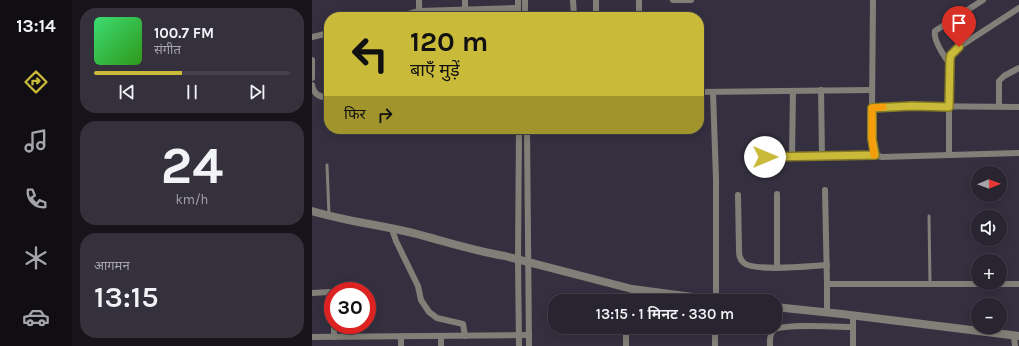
<!DOCTYPE html>
<html lang="hi">
<head>
<meta charset="utf-8">
<style>
  body { margin:0; font-family:Karla,"Noto Sans Devanagari",sans-serif; background:#34303c; color:#f1f3f6; height:100vh; display:flex; flex-direction:column; font-size:15px; white-space:nowrap }
  * { box-sizing:border-box; margin:0 }
  p { font-size:13px; color:#a5a4ab }
  .icon { flex:none; width:22px; height:22px; fill:none; stroke:currentColor; stroke-width:2; stroke-linecap:round; stroke-linejoin:round }
  .map { position:relative; flex:1; overflow:hidden }
  .details { display:flex; flex-direction:column; gap:8px; padding:8px; background:#16141a; width:240px }
  .details>* { flex:none }
  .hud { position:absolute; left:12px; top:12px; width:380px; height:122px; border-radius:16px; box-shadow:0 2px 10px #0003,0 0 0 1px #44414c; background:#caba39; color:#111; overflow:hidden }
  .needle { width:26px; rotate:89deg }
  .controls { position:absolute; left:659px; top:166px; display:grid; gap:8px }
  .controls a { display:grid; place-items:center; width:36px; height:36px; border-radius:50%; background:#282430; box-shadow:0 2px 10px #0003,0 0 0 1px #44414c; font-size:20px }
  .speed { position:absolute; left:12px; top:282px; display:flex; gap:8px; font-size:20px; font-weight:700; text-align:center }
  .speed>* { display:grid; place-content:center; width:52px; height:52px; border-radius:50%; background:#282430; box-shadow:0 2px 10px #0003,0 0 0 1px #44414c; line-height:1 }
  .speed .limit { border:6px solid #d22; background:#fff; color:#111 }
  .pin { position:absolute; display:grid; place-items:center; width:34px; height:34px; color:#fff; margin:-41px -17px; border-radius:50% 50% 50% 0; rotate:-45deg; box-shadow:0 0 4px #0007 }
  .pin .icon { rotate:45deg }
  .me { position:absolute; width:44px; margin:-22px; rotate:90deg; stroke-linejoin:round; filter:drop-shadow(0 0 3px #0008) }
  .turn { display:flex; align-items:center; gap:14px; height:84px; padding:0 20px; font-size:18px }
  .turn .icon { width:52px; height:52px; stroke-width:2.5 }
  .turn b { display:block; font-size:28px; line-height:34px }
  .then { display:flex; align-items:center; height:38px; padding:0 20px; background:#0003; gap:8px; font-size:15px }
  .big { font-size:30px; font-weight:600; line-height:1.1 }
  .details .card { flex:1; display:flex; flex-direction:column; justify-content:center; gap:6px; min-width:0; padding:0 14px; border-radius:16px; background:#34303c }
  .details .dial { align-items:center; gap:0 }
  .dial b { font-size:52px; line-height:1 }
  .song { display:flex; align-items:center; gap:12px }
  .cover { width:48px; height:48px; border-radius:6px; background:linear-gradient(135deg,hsl(140 70% 55%),hsl(110 70% 35%)) }
  .played { height:4px; border-radius:2px; background:linear-gradient(90deg,#caba39 45%,#44414c 45%) }
  .keys { display:flex; justify-content:space-around; direction:ltr }
  .trip { position:absolute; left:236px; top:294px; width:234px; height:40px; border-radius:16px; background:#282430; box-shadow:0 2px 10px #0003,0 0 0 1px #44414c; font-weight:600; line-height:40px; text-align:center }
  main { display:flex; flex:1; min-height:0 }
  .tab-bar { display:flex; flex-direction:column; width:72px; justify-content:space-around; align-items:center; background:#100e13; color:#a5a4ab }
  .tab-bar .icon { width:28px; height:28px }
  .tab-bar .current { color:#caba39 }
  .tab-bar b { font-size:18px; color:#f1f3f6 }
  .map>svg:first-child { display:block }
  .lines { fill:none; stroke-linecap:round; stroke-linejoin:round }
  .service { stroke:#818078; stroke-width:3 }
  .minor { stroke:#818078; stroke-width:6 }
  .tertiary { stroke:#818078; stroke-width:8 }
  .route-casing { stroke:#837925; stroke-width:10 }
  .route { stroke:#caba39; stroke-width:7 }
  .slow { stroke:#f59e0b; stroke-width:7 }
</style>
</head>
<body>
<main>
<nav class="tab-bar">
<b>13:14</b>
<svg class="icon current" aria-label="directions" viewBox="0 0 24 24"><path d="M12 3l9 9-9 9-9-9zM9 14v-3h6M13 9l2 2-2 2"/></svg>
<svg class="icon" aria-label="music" viewBox="0 0 24 24"><path d="M9 18V5l10-2v13"/><circle cx="6" cy="18" r="3"/><circle cx="16" cy="16" r="3"/></svg>
<svg class="icon" aria-label="phone" viewBox="0 0 24 24"><path d="M5 4h4l2 5-3 2q2 4 5 5l2-3 5 2v4C11 20 4 13 5 4z"/></svg>
<svg class="icon" aria-label="climate" viewBox="0 0 24 24"><path d="M12 3v18M4 7l16 10M4 17L20 7"/></svg>
<svg class="icon" aria-label="car" viewBox="0 0 24 24"><path d="M5 17H2v-5l4-1 3-4h7l3 4 3 1v5h-3M9 17h6M6 11h13"/><circle cx="7" cy="17" r="2"/><circle cx="17" cy="17" r="2"/></svg>
</nav>
<section class="details">
<div class="card">
<div class="song"><i class="cover"></i><div><b>100.7 FM</b><p>संगीत</p></div></div>
<div class="played"></div>
<div class="keys"><svg class="icon" aria-label="previous" viewBox="0 0 24 24"><path d="M18 5L8 12l10 7zM5 5v14"/></svg><svg class="icon" aria-label="pause" viewBox="0 0 24 24"><path d="M8 5v14M16 5v14"/></svg><svg class="icon" aria-label="next" viewBox="0 0 24 24"><path d="M6 5l10 7-10 7zM19 5v14"/></svg></div>
</div>
<div class="card dial"><b>24</b><p>km/h</p></div>
<div class="card"><p>आगमन</p><b class="big">13:15</b></div>
</section>
<div class="map">
<svg width="707" height="346" viewBox="0 0 707 346">
  <rect width="100%" height="100%" fill="#353040"/>
  <g class="lines">
    <!-- service -->
    <g class="service">
      <polyline points="15,165 17,215"/>
      <polyline points="617,216 618,284"/>
    </g>
    <!-- minor -->
    <g class="minor">
      <polyline points="107,0 107,11"/>
      <polyline points="153,0 153,8"/>
      <polyline points="206,0 206,17"/>
      <polyline points="261,0 262,17"/>
      <polyline points="284,0 284,17"/>
      <polyline points="361,0 379,0"/>
      <polyline points="561,0 560,108 561,149 563,155 570,157 707,153"/>
      <polyline points="86,17 107,11 206,8"/>
      <polyline points="213,17 213,0"/>
      <polyline points="327,17 327,0"/>
      <polyline points="0,37 17,33"/>
      <polyline points="0,60 0,78"/>
      <path d="M 637,63 C 632,56 621,40 623,31 L 671,0"/>
      <path d="M 0,85 C 2,95 8,97 17,98"/>
      <polyline points="509,90 510,157"/>
      <polyline points="387,92 560,90"/>
      <polyline points="401,92 404,179 404,301"/>
      <polyline points="687,106 687,81 692,76 707,68"/>
      <polyline points="560,108 600,106 707,107"/>
      <polyline points="215,129 217,346"/>
      <polyline points="637,154 637,63 639,55 647,47 707,8"/>
      <polyline points="453,157 563,155"/>
      <polyline points="480,157 481,91"/>
      <polyline points="513,190 515,284"/>
      <polyline points="465,194 465,267"/>
      <path d="M 426,195 L 427,249 C 427,254 427,259 432,263 C 443,272 498,266 515,265"/>
      <polyline points="80,229 84,241 106,286 109,300 117,312 125,318 151,324 153,336"/>
      <polyline points="0,293 17,292 21,298"/>
      <polyline points="515,312 515,284 707,284"/>
      <polyline points="541,315 541,346"/>
      <polyline points="22,325 22,337"/>
      <polyline points="314,327 314,346"/>
      <polyline points="702,336 703,346"/>
      <polyline points="0,337 217,335"/>
      <polyline points="129,337 129,346"/>
      <polyline points="89,346 89,336"/>
      <polyline points="207,346 206,260 207,129"/>
      <polyline points="403,346 403,327"/>
      <path d="M 458,346 C 458,341 457,335 461,331 C 467,323 528,327 541,327"/>
    </g>
    <!-- tertiary -->
    <g class="tertiary">
      <path d="M 0,211 C 33,221 68,225 101,233 C 132,241 162,251 193,256 L 320,289 L 411,301"/>
      <polyline points="463,307 530,314 707,336"/>
    </g>
  </g>
  <g class="lines">
    <defs>
      <polyline id="route" points="453,157 563,155 560,139 560,108 600,106 637,107 638,59 639,55 647,47"/>
    </defs>
    <!-- route casing -->
    <use href="#route" class="route-casing"/>
    <!-- route -->
    <use href="#route" class="route"/>
    <!-- slow -->
    <polyline class="slow" points="562,155 560,139 560,108 571,107"/>
  </g>
</svg>
<div class="controls">
<a><svg class="needle" viewBox="-14 -14 28 28"><path d="M0-13l5 13h-10z" fill="#e53935"/><path d="M0 13l5-13h-10z" fill="#a5a4ab"/></svg></a>
<a><svg class="icon" aria-label="sound" viewBox="0 0 24 24"><path d="M4 9h4l5-4v14l-5-4H4zM17 9q2 3 0 6"/></svg></a>
<a>+</a>
<a>−</a>
</div>
<div class="speed"><div class="limit">30</div></div>
<div class="pin" style="left:647px;top:47px;background:#d93025"><svg class="icon" aria-label="arrive" viewBox="0 0 24 24"><path d="M6 21V4h12l-3 4 3 4H6"/></svg></div>
<svg class="me" style="left:453px;top:157px" viewBox="-20 -20 40 40"><circle r="19" fill="#fff"/><path d="M0-13L10 11 0 6-10 11z" fill="#caba39"/></svg>
<div class="trip">13:15 · 1 मिनट · 330 m</div>
<div class="hud">
<div class="turn"><svg class="icon" aria-label="left" viewBox="0 0 24 24"><path d="M17 20v-9H6M10 6l-5 5 5 5"/></svg><div><b>120 m</b>बाएँ मुड़ें</div></div>
<div class="then">फिर<svg class="icon" aria-label="right" viewBox="0 0 24 24"><path d="M7 20v-9h11M14 6l5 5-5 5"/></svg></div>
</div>
</div>
</main>
</body>
</html>
